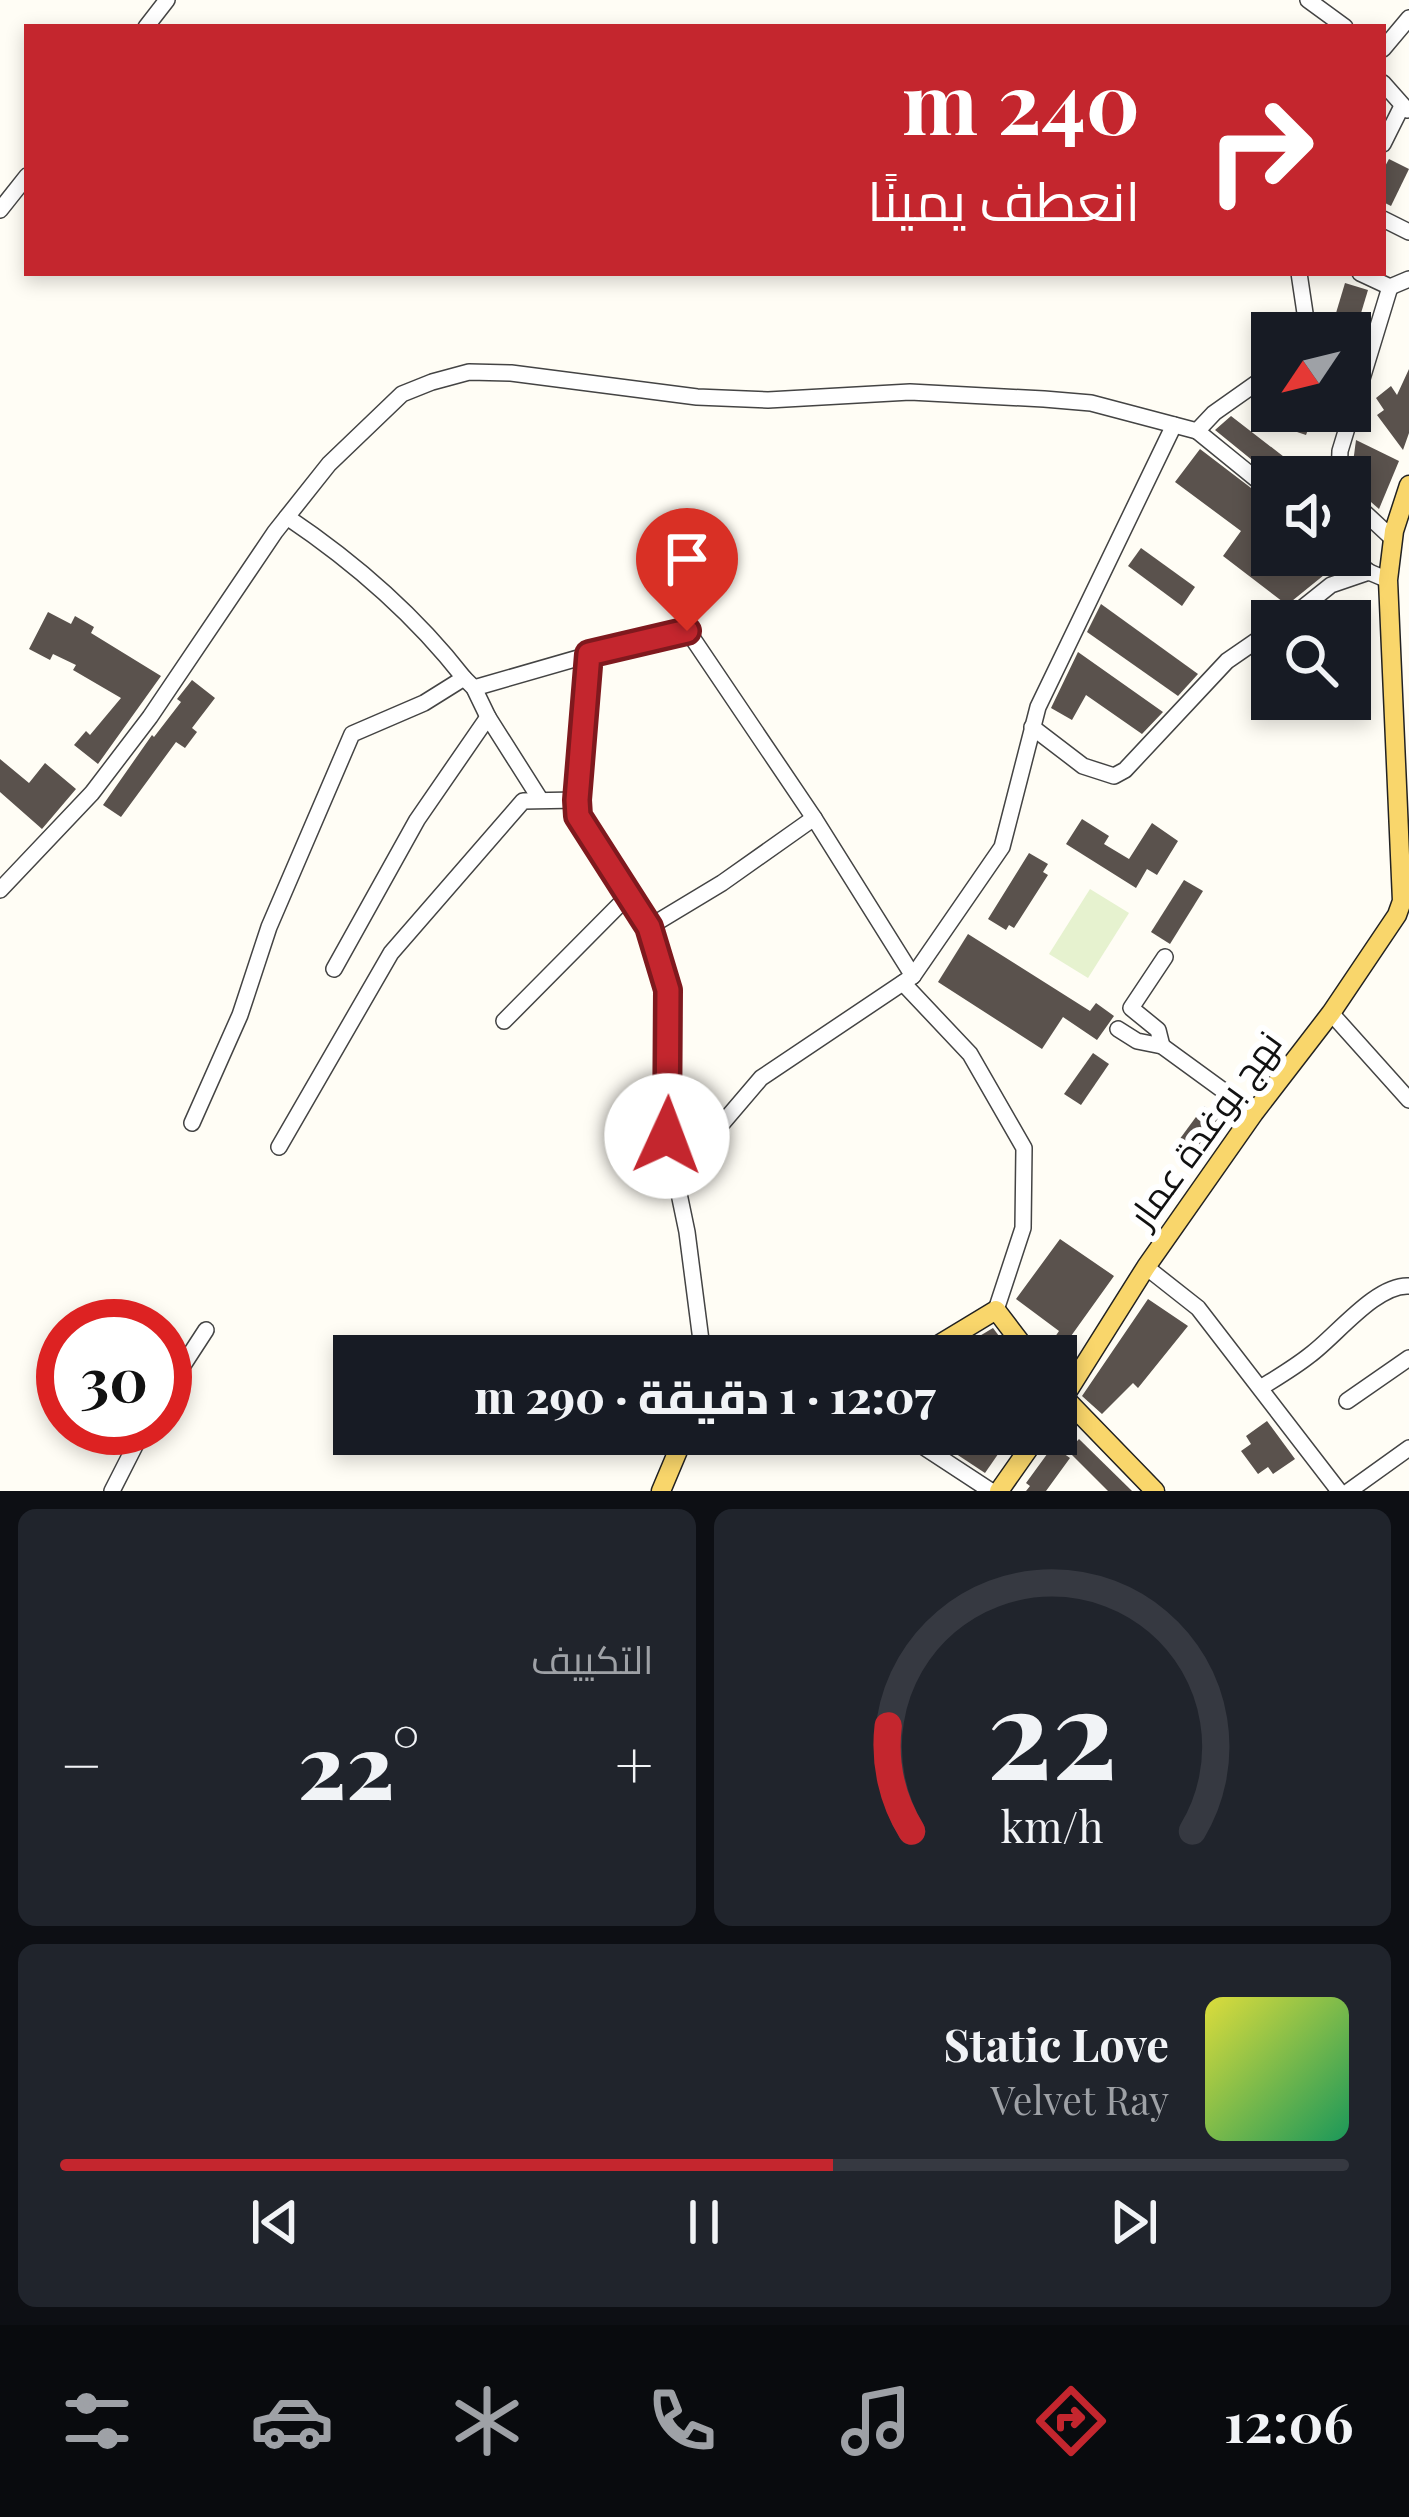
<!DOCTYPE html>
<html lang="ar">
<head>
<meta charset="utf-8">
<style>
  body { margin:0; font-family:"Playfair Display",Cairo,serif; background:#20242c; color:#f1f3f6; direction:rtl; height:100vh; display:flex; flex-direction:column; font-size:45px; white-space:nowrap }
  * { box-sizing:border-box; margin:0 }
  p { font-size:39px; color:#9ea1a6 }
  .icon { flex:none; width:66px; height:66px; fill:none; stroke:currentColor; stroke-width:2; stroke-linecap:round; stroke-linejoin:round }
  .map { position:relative; height:1491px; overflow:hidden; direction:ltr }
  .drawer { display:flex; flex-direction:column; gap:18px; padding:18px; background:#0d0f14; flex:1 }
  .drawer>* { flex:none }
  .top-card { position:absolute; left:24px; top:24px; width:1362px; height:252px; border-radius:0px; box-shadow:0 6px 18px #0003; direction:rtl; background:#c4262e; color:#fff; overflow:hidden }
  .needle { width:78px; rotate:235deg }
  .controls { position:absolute; left:1251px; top:312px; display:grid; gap:24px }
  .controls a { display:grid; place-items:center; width:120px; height:120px; border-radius:0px; background:#171b24; box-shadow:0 6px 18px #0003; font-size:60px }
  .speed { position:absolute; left:36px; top:1299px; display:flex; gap:24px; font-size:60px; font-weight:700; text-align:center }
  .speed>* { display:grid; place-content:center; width:156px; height:156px; border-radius:50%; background:#171b24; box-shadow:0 6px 18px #0003; line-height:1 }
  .speed .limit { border:18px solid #d22; background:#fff; color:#111 }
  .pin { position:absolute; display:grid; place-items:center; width:102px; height:102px; color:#fff; margin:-123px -51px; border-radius:50% 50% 50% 0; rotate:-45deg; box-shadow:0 0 12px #0007 }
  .pin .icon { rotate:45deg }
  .me { position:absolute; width:132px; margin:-66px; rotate:2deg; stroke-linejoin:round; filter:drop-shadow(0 0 9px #0008) }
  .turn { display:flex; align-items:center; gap:42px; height:252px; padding:0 48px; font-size:54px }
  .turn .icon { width:156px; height:156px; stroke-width:2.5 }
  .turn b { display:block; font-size:84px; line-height:102px }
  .big { font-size:90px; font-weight:800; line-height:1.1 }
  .drawer .card { flex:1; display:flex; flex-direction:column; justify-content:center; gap:18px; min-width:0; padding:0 42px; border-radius:18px; background:#20242c }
  .drawer .dial { align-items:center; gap:0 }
  .dial svg { height:312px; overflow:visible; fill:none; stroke:#363941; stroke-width:7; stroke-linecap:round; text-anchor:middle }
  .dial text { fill:#f1f3f6; stroke:none }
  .song { display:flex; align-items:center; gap:36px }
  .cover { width:144px; height:144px; border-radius:18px; background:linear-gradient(135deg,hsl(60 70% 55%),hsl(150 70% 35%)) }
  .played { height:12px; border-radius:6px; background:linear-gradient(90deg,#c4262e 60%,#363941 60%) }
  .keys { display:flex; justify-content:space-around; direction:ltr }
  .heat { display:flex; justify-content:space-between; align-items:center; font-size:66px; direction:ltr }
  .drawer .tiles { flex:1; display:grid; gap:18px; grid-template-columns:1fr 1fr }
  .card:last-child { grid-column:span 2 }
  .trip { position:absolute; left:333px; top:1335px; width:744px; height:120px; border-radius:0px; background:#171b24; box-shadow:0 6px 18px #0003; font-weight:800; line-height:120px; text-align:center; direction:rtl }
  .menu { display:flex; height:192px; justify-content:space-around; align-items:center; background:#090b0e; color:#9ea1a6 }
  .menu .icon { width:84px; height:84px }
  .menu .selected { color:#c4262e }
  .menu b { font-size:54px; color:#f1f3f6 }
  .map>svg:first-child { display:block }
  .pitch { fill:#e6f2cf }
  .building { fill:#5a524d }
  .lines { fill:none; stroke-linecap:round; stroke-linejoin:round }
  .minor-casing { stroke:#444; stroke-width:18 }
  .major-casing { stroke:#222; stroke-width:21 }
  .minor { stroke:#fff; stroke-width:15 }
  .major { stroke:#f9d66b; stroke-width:18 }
  .route-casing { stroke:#7f191e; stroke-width:30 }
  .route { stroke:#c4262e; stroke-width:21 }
  .labels { text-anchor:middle; stroke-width:12; stroke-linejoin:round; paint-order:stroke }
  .street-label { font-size:36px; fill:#111; stroke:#fff }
</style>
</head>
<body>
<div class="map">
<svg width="1409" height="1491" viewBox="0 0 1409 1491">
  <rect width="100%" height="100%" fill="#fffdf5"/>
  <!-- pitch -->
  <polygon class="pitch" points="1090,889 1129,913 1088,978 1049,954"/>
  <!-- building -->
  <g class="building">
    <polygon points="1389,159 1409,169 1391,206 1383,202 1383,170"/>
    <polygon points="1345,283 1368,290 1355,333 1330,333"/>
    <polygon points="1409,369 1409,433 1403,450 1377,415 1384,410 1376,398 1391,386 1397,395"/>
    <polygon points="1274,411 1315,411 1306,435 1270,423"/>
    <polygon points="1231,416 1288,460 1283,467 1297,477 1273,477 1215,430"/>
    <polygon points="1356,440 1399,461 1379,509 1356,489 1351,478"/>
    <polygon points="1200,449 1272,504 1272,555 1335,555 1344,567 1324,575 1287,605 1223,556 1241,531 1175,482"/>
    <polygon points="1141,548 1195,587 1182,606 1128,566"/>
    <polygon points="1101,604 1198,674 1178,696 1087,632"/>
    <polygon points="48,612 71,624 75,616 94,627 91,633 161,676 98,764 74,745 86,731 90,735 121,698 73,670 76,665 53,654 50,660 29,649"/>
    <polygon points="1078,652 1163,712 1142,734 1086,695 1072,720 1051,708"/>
    <polygon points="192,680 215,698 192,728 197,732 185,748 176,742 121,817 103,805 152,735 154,737 181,702 177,699"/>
    <polygon points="0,759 29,783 45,763 76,789 42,829 0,792"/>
    <polygon points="1082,819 1109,836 1104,844 1129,859 1152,823 1178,841 1157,875 1147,869 1136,888 1066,844"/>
    <polygon points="1029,853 1048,864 1043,872 1048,875 1014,928 1009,925 1006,930 988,919"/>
    <polygon points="1184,880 1203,891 1170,944 1151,932"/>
    <polygon points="968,934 1090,1011 1096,1003 1114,1016 1097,1040 1063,1017 1042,1049 938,982"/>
    <polygon points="1093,1053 1109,1064 1081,1105 1064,1094"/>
    <polygon points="1204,1106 1229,1125 1205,1158 1179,1140"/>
    <polygon points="1060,1239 1114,1276 1061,1350 1070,1357 1056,1376 1056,1356 1044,1356 1044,1353 1059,1331 1016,1299"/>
    <polygon points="1148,1299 1188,1326 1138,1388 1133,1383 1102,1414 1082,1396"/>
    <polygon points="993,1328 1014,1356 946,1356"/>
    <polygon points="1267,1421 1295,1459 1273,1474 1268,1467 1258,1474 1241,1451 1251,1444 1246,1436"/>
    <polygon points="926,1434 1012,1434 985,1473"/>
    <polygon points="1079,1439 1132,1491 1108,1491 1068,1451"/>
    <polygon points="1053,1446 1070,1458 1046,1491 1026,1491 1030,1486 1026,1483"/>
  </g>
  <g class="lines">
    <defs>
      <g id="minor">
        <polyline points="1308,0 1345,27"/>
        <polyline points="146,27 167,0"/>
        <polyline points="1383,49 1409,18"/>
        <polyline points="1383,83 1407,110"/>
        <polyline points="1383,144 1402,106"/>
        <polyline points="0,210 27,176"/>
        <polyline points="1383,219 1409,232"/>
        <polyline points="1299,273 1308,333"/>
        <polyline points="1360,273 1390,287 1409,279"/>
        <polyline points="1197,431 1272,492"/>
        <polyline points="1339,477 1340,451 1390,287"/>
        <polyline points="1350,499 1393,539"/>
        <path d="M 287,517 C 354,562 414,614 464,678"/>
        <polyline points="1348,555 1369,572"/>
        <polyline points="1286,621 1331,585 1369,572 1388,580"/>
        <polyline points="589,654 579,816 649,927 668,990 667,1136 687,1232 703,1356"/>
        <polyline points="474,688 665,633 687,630 814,818 913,976"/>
        <polyline points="1032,727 1083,766 1114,776 1125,770 1227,661 1272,630"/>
        <polyline points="0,890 92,793 150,717 275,532 329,464 402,394 432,382 469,372 511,373 697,397 768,400 910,392 1044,399 1091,403 1197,431 1214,413 1272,372"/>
        <polyline points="649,927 722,883 814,818"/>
        <polyline points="334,969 417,820 488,717 540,799"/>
        <polyline points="903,983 970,1054 1024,1148 1023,1228 996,1310"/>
        <polyline points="1331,1013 1409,1100"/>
        <polyline points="504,1021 629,895"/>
        <polyline points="1118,1029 1137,1041 1162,1046 1254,1113"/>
        <polyline points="1162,1046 1158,1030 1131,1008 1165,957"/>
        <polyline points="192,1123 240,1015 269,927 352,734 424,703 464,678 474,688 488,717"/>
        <polyline points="279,1147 391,953 523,801 577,800"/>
        <polyline points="679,1189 703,1146 761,1078 913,976 1002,847 1038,707 1174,425"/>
        <polyline points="1146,1267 1198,1308 1339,1491"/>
        <path d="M 1262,1387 C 1278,1377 1295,1367 1310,1355 C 1336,1336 1376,1284 1409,1286"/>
        <polyline points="165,1393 206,1330"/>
        <polyline points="1347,1401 1409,1358"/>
        <polyline points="904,1434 991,1491"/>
        <polyline points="112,1491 144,1428"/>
        <polyline points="1349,1491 1409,1448"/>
      </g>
      <g id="major">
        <polyline points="920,1356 996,1310 1031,1356"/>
        <polyline points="1058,1391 1155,1491"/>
        <polyline points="1056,1410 1146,1267 1254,1113 1331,1013 1397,915 1402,901 1388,580 1394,531 1409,485"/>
        <polyline points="661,1491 685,1434"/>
        <polyline points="999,1491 1039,1434"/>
      </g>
    </defs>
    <!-- minor casing -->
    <use href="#minor" class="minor-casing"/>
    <!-- major casing -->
    <use href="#major" class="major-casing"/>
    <!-- minor -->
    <use href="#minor" class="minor"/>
    <!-- major -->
    <use href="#major" class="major"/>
  </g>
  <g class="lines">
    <defs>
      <polyline id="route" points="667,1136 668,990 649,927 578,816 577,800 589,654 687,631"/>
    </defs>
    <!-- route casing -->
    <use href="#route" class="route-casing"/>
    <!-- route -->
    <use href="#route" class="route"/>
  </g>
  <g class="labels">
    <!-- street labels -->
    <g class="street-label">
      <text transform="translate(1205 1129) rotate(-54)" y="13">نهج بوغدة عمار</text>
    </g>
  </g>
</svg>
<div class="controls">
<a><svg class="needle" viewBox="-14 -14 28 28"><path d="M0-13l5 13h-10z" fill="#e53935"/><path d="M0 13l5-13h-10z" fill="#9ea1a6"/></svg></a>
<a><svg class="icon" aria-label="sound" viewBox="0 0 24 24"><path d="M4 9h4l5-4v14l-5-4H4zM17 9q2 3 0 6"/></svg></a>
<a><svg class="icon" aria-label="search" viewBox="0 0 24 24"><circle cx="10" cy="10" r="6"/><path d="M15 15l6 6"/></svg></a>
</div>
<div class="speed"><div class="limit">30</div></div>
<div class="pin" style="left:687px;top:631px;background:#d93025"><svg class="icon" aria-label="arrive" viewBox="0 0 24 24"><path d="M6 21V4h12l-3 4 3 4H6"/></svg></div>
<svg class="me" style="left:667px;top:1136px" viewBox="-20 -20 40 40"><circle r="19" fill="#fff"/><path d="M0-13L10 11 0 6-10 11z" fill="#c4262e"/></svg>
<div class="trip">12:07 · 1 دقيقة · 290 m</div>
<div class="top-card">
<div class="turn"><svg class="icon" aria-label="right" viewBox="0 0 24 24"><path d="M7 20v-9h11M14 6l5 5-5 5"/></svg><div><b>240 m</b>انعطف يمينًا</div></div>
</div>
</div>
<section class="drawer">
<div class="tiles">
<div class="card dial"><svg viewBox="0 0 100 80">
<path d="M14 69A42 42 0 1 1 86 69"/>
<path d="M14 69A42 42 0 0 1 8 42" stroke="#c4262e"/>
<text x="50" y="56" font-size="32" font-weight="700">22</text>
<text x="50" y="72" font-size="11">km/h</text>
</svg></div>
<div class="card"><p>التكييف</p>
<div class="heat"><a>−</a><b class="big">22°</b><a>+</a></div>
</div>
<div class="card">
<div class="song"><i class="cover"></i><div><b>Static Love</b><p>Velvet Ray</p></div></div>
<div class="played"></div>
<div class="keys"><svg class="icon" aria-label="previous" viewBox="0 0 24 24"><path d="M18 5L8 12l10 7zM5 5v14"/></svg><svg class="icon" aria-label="pause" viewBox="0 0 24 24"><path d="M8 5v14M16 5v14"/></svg><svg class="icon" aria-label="next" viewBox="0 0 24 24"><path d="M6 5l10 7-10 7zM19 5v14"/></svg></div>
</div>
</div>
</section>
<nav class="menu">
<b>12:06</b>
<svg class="icon selected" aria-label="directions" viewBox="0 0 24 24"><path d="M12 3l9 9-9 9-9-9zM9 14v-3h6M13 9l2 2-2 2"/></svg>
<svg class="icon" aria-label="music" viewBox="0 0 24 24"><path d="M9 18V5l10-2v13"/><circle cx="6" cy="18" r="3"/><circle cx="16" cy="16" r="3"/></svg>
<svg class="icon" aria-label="phone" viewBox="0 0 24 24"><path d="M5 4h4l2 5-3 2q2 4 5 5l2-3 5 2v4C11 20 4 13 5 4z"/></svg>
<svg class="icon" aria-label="climate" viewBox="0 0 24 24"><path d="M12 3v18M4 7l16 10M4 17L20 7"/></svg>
<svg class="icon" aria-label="car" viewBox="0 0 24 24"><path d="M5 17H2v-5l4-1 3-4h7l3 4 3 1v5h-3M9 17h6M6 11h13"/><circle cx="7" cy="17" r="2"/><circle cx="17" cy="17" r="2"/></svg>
<svg class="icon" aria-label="filters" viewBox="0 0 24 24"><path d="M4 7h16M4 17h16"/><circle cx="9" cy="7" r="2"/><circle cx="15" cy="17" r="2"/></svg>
</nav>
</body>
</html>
